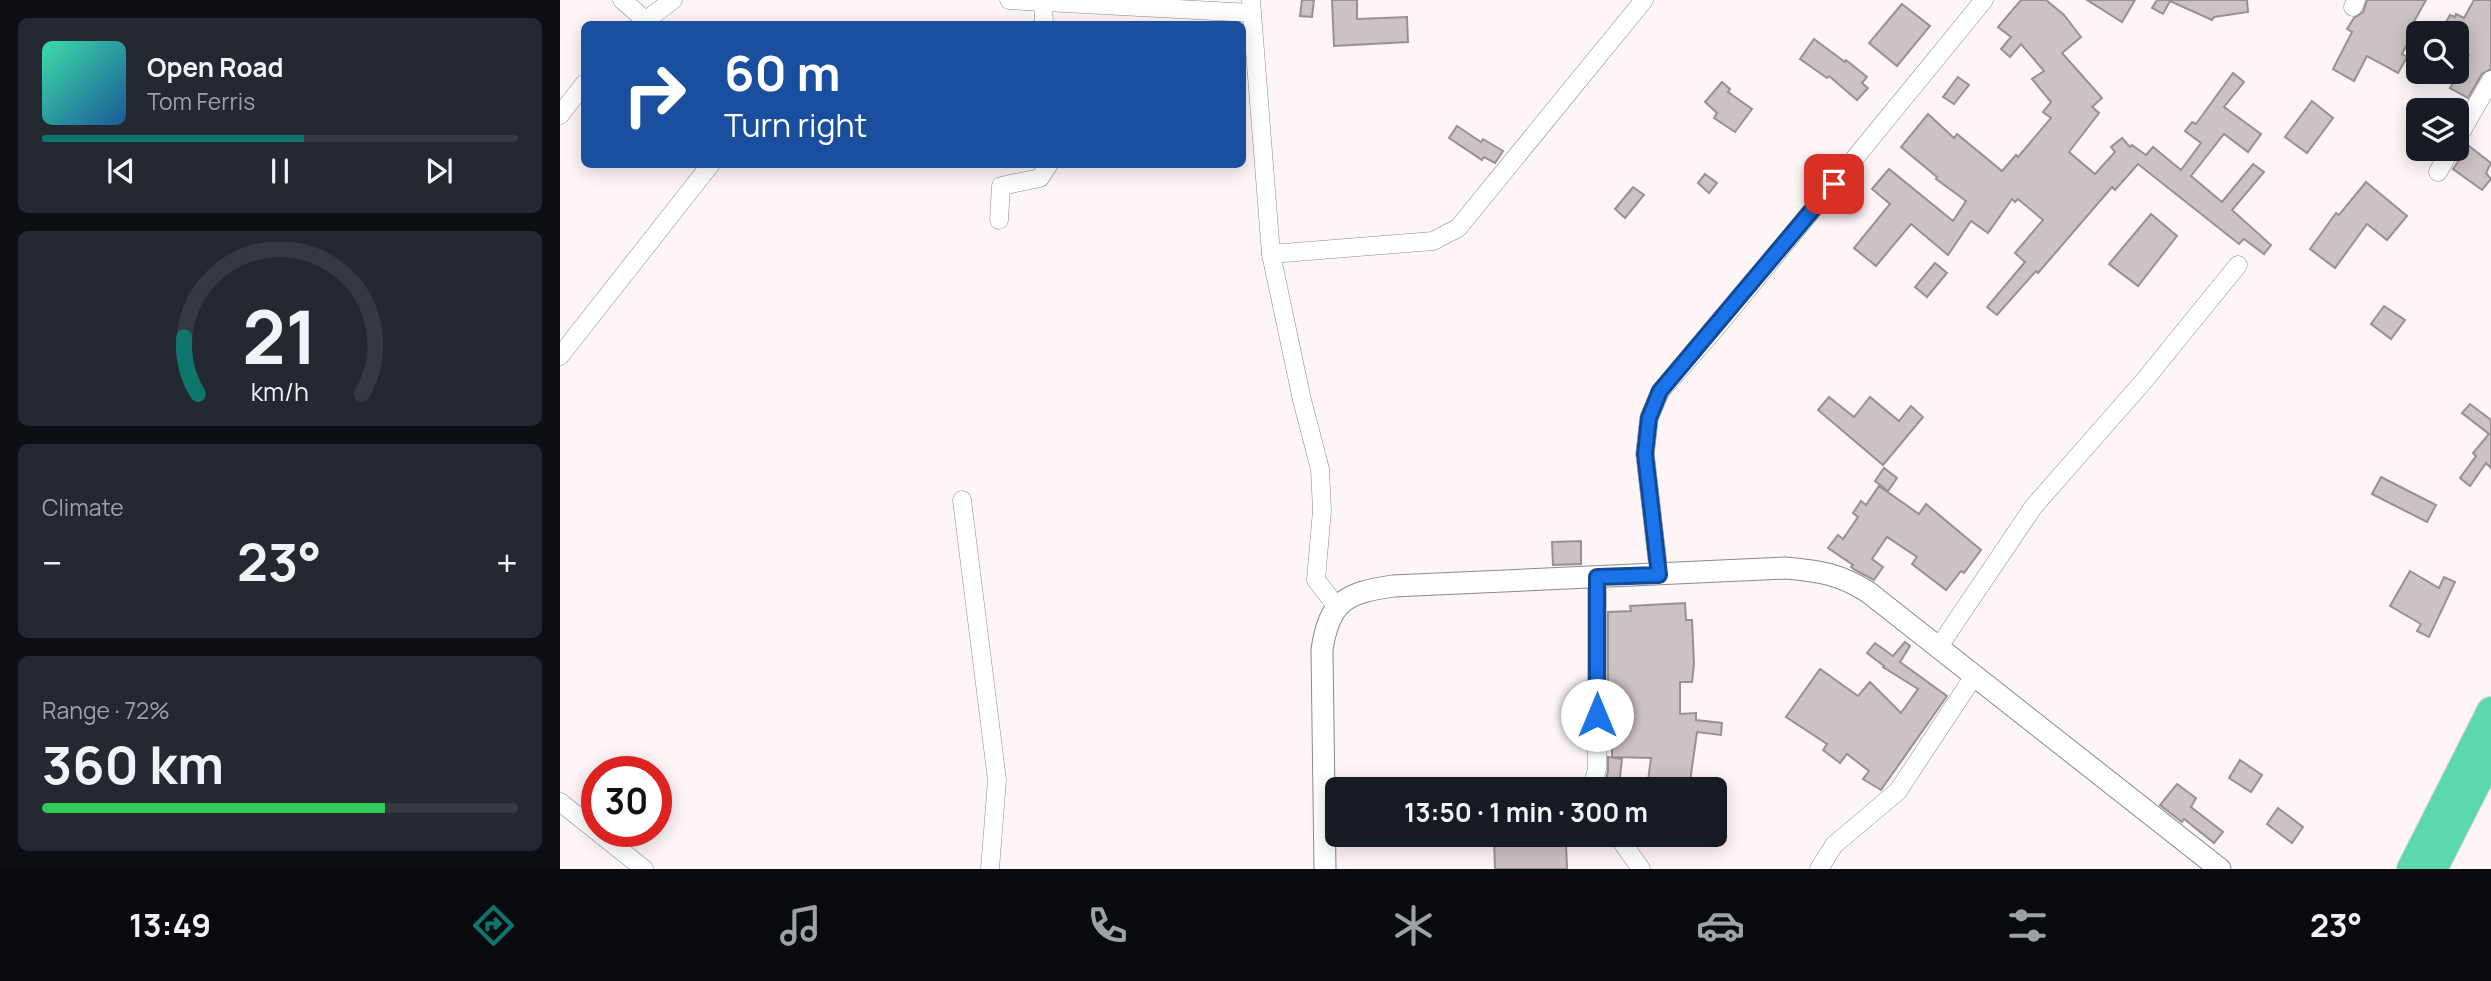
<!DOCTYPE html>
<html lang="en">
<head>
<meta charset="utf-8">
<style>
  body { margin:0; font-family:Manrope,sans-serif; background:#242831; color:#f1f3f6; height:100vh; display:flex; flex-direction:column; font-size:26px; white-space:nowrap }
  * { box-sizing:border-box; margin:0 }
  p { font-size:23px; color:#9ea1a6 }
  .icon { flex:none; width:38px; height:38px; fill:none; stroke:currentColor; stroke-width:2; stroke-linecap:round; stroke-linejoin:round }
  .map { position:relative; flex:1; overflow:hidden }
  .sheet { display:flex; flex-direction:column; gap:18px; padding:18px; background:#0d0f14; width:560px }
  .sheet>* { flex:none }
  .banner { position:absolute; left:21px; top:21px; width:665px; height:147px; border-radius:10px; box-shadow:0 4px 18px #0003; background:#1a4fa0; color:#fff; overflow:hidden }
  .buttons { position:absolute; left:1846px; top:21px; display:grid; gap:14px }
  .buttons a { display:grid; place-items:center; width:63px; height:63px; border-radius:10px; background:#171b24; box-shadow:0 4px 18px #0003; font-size:35px }
  .speed { position:absolute; left:21px; top:756px; display:flex; gap:14px; font-size:35px; font-weight:700; text-align:center }
  .speed>* { display:grid; place-content:center; width:91px; height:91px; border-radius:50%; background:#171b24; box-shadow:0 4px 18px #0003; line-height:1 }
  .speed .limit { border:10px solid #d22; background:#fff; color:#111 }
  .pin { position:absolute; display:grid; place-items:center; width:60px; height:60px; color:#fff; margin:-30px; border-radius:14px; box-shadow:0 4px 10px #0006 }
  .me { position:absolute; width:77px; margin:-38px; rotate:0deg; stroke-linejoin:round; filter:drop-shadow(0 0 5px #0008) }
  .turn { display:flex; align-items:center; gap:24px; height:147px; padding:0 28px; font-size:32px }
  .turn .icon { width:91px; height:91px; stroke-width:2.5 }
  .turn b { display:block; font-size:49px; line-height:60px }
  .big { font-size:52px; font-weight:700; line-height:1.1 }
  .sheet .card { flex:1; display:flex; flex-direction:column; justify-content:center; gap:10px; min-width:0; padding:0 24px; border-radius:10px; background:#242831 }
  .sheet .dial { align-items:center; gap:0 }
  .dial svg { height:182px; overflow:visible; fill:none; stroke:#363941; stroke-width:7; stroke-linecap:round; text-anchor:middle }
  .dial text { fill:#f1f3f6; stroke:none }
  .song { display:flex; align-items:center; gap:21px }
  .cover { width:84px; height:84px; border-radius:10px; background:linear-gradient(135deg,hsl(160 70% 55%),hsl(210 70% 35%)) }
  .played { height:7px; border-radius:4px; background:linear-gradient(90deg,#0f766e 55%,#363941 55%) }
  .keys { display:flex; justify-content:space-around; direction:ltr }
  .heat { display:flex; justify-content:space-between; align-items:center; font-size:38px; direction:ltr }
  .charge { height:10px; border-radius:5px; background:linear-gradient(90deg,#34c759 72%,#363941 0) }
  .trip { position:absolute; left:765px; top:777px; width:402px; height:70px; border-radius:10px; background:#171b24; box-shadow:0 4px 18px #0003; font-weight:700; line-height:70px; text-align:center }
  .dock { display:flex; height:112px; justify-content:space-around; align-items:center; background:#090b0e; color:#9ea1a6 }
  .dock .icon { width:49px; height:49px }
  .dock .on { color:#0f766e }
  .dock b { font-size:32px; color:#f1f3f6 }
  main { display:flex; flex:1; min-height:0 }
  .map>svg:first-child { display:block }
  .building { fill:#cbc2c4; stroke:#989092; stroke-width:2 }
  .lines { fill:none; stroke-linecap:round; stroke-linejoin:round }
  .minor-casing { stroke:#8f8788; stroke-width:19 }
  .tertiary-casing { stroke:#8f8788; stroke-width:23 }
  .trunk-casing { stroke:#d4d3d3; stroke-width:30 }
  .minor { stroke:#fff; stroke-width:18 }
  .tertiary { stroke:#fff; stroke-width:21 }
  .trunk { stroke:#5bd8ac; stroke-width:28 }
  .route-casing { stroke:#114b97; stroke-width:18 }
  .route { stroke:#1a73e8; stroke-width:12 }
</style>
</head>
<body>
<main>
<section class="sheet">
<div class="card">
<div class="song"><i class="cover"></i><div><b>Open Road</b><p>Tom Ferris</p></div></div>
<div class="played"></div>
<div class="keys"><svg class="icon" aria-label="previous" viewBox="0 0 24 24"><path d="M18 5L8 12l10 7zM5 5v14"/></svg><svg class="icon" aria-label="pause" viewBox="0 0 24 24"><path d="M8 5v14M16 5v14"/></svg><svg class="icon" aria-label="next" viewBox="0 0 24 24"><path d="M6 5l10 7-10 7zM19 5v14"/></svg></div>
</div>
<div class="card dial"><svg viewBox="0 0 100 80">
<path d="M14 69A42 42 0 1 1 86 69"/>
<path d="M14 69A42 42 0 0 1 8 44" stroke="#0f766e"/>
<text x="50" y="56" font-size="32" font-weight="700">21</text>
<text x="50" y="72" font-size="11">km/h</text>
</svg></div>
<div class="card"><p>Climate</p>
<div class="heat"><a>−</a><b class="big">23°</b><a>+</a></div>
</div>
<div class="card"><p>Range · 72%</p><b class="big">360 km</b><div class="charge"></div></div>
</section>
<div class="map">
<svg width="1931" height="869" viewBox="0 0 1931 869">
  <rect width="100%" height="100%" fill="#fef5f7"/>
  <!-- building -->
  <g class="building">
    <polygon points="742,0 754,0 752,17 740,16"/>
    <polygon points="772,0 797,0 797,19 847,17 848,42 774,46"/>
    <polygon points="1461,0 1486,0 1504,15 1521,37 1502,53 1542,98 1532,107 1539,113 1509,152 1535,174 1555,152 1551,147 1562,138 1570,147 1572,145 1586,155 1593,147 1621,170 1641,143 1625,131 1632,122 1636,124 1673,73 1684,82 1664,107 1701,134 1688,152 1664,134 1631,176 1662,202 1693,164 1704,172 1672,210 1711,245 1704,254 1684,239 1679,244 1578,164 1555,190 1552,187 1478,273 1476,271 1437,315 1427,307 1465,262 1455,253 1483,220 1458,199 1455,202 1452,199 1428,233 1411,221 1388,255 1351,224 1316,266 1294,248 1330,204 1312,189 1329,169 1393,221 1406,201 1376,179 1377,177 1341,147 1368,114 1394,138 1397,134 1442,171 1456,155 1458,157 1491,118 1483,112 1491,102 1472,79 1484,71 1461,44 1450,57 1441,49 1451,37 1438,27"/>
    <polygon points="1527,0 1575,0 1562,22"/>
    <polygon points="1597,0 1687,0 1688,12 1654,17 1652,20 1610,1 1603,14 1592,8"/>
    <polygon points="1807,0 1866,0 1851,27 1855,29 1842,54 1847,57 1838,73 1807,56 1794,81 1773,69 1792,32 1787,29 1794,18 1803,12"/>
    <polygon points="1914,0 1931,0 1931,69 1922,74 1908,98 1890,88 1909,55 1897,48 1897,33 1880,33 1890,15 1895,17 1896,14 1904,18"/>
    <polygon points="1342,4 1370,26 1337,66 1309,43"/>
    <polygon points="1254,39 1285,62 1286,60 1307,77 1302,83 1308,88 1297,100 1269,76 1267,78 1240,59"/>
    <polygon points="1398,77 1409,85 1394,104 1383,97"/>
    <polygon points="1162,82 1170,89 1168,92 1192,109 1175,132 1154,118 1157,113 1145,102"/>
    <polygon points="1752,101 1773,118 1747,153 1725,137"/>
    <polygon points="897,126 921,142 923,139 943,151 935,163 924,157 922,160 889,138"/>
    <polygon points="1909,146 1931,163 1926,173 1931,179 1922,190 1893,169"/>
    <polygon points="1145,174 1157,183 1149,193 1138,183"/>
    <polygon points="1806,182 1847,216 1827,240 1807,224 1775,268 1750,249 1776,213 1779,215"/>
    <polygon points="1073,187 1084,195 1065,218 1055,209"/>
    <polygon points="1591,214 1617,236 1578,286 1549,264"/>
    <polygon points="1375,263 1387,273 1367,297 1355,287"/>
    <polygon points="1824,306 1845,320 1831,339 1811,324"/>
    <polygon points="1269,397 1294,417 1310,397 1339,421 1351,406 1363,417 1323,465 1258,410"/>
    <polygon points="1910,404 1931,420 1931,468 1926,463 1910,486 1900,478 1916,456 1913,453 1929,434 1902,413"/>
    <polygon points="1324,468 1337,478 1328,491 1315,481"/>
    <polygon points="1821,477 1876,505 1867,522 1812,494"/>
    <polygon points="1319,486 1359,514 1366,504 1421,550 1404,573 1401,571 1386,590 1352,564 1357,557 1327,537 1312,559 1323,567 1314,580 1295,570 1291,567 1293,565 1268,548 1278,535 1283,539 1298,517 1293,513 1301,501 1306,505"/>
    <polygon points="1021,541 1021,564 993,565 992,542"/>
    <polygon points="1850,571 1879,588 1884,577 1895,582 1869,637 1857,631 1861,624 1830,606"/>
    <polygon points="1125,603 1126,620 1132,620 1134,664 1132,682 1120,682 1120,714 1136,713 1136,720 1162,723 1161,735 1137,732 1129,789 1114,787 1114,789 1087,789 1091,758 1052,757 1052,722 1048,722 1048,612 1071,611 1070,606"/>
    <polygon points="1345,642 1350,646 1340,662 1387,696 1321,790 1303,779 1309,771 1287,754 1280,763 1263,750 1267,744 1226,717 1260,669 1298,696 1310,682 1341,713 1358,689 1323,667 1324,666 1307,653 1315,643 1333,656"/>
    <polygon points="1048,757 1062,759 1059,786 1055,786 1054,789 1044,789 1048,771"/>
    <polygon points="1680,760 1702,775 1691,792 1669,778"/>
    <polygon points="1617,784 1636,798 1631,807 1663,832 1654,843 1624,819 1622,822 1600,805"/>
    <polygon points="1718,808 1743,827 1732,843 1707,824"/>
    <polygon points="934,835 964,835 966,845 1006,842 1007,869 935,869"/>
  </g>
  <g class="lines">
    <defs>
      <g id="minor">
        <polyline points="62,0 90,24"/>
        <polyline points="449,0 692,13"/>
        <polyline points="691,0 711,254 742,400 760,469 762,510 756,580 777,607"/>
        <polyline points="483,2 484,24"/>
        <polyline points="1793,7 1796,0"/>
        <polyline points="81,24 113,0"/>
        <polyline points="0,115 24,84"/>
        <polyline points="1897,139 1931,80"/>
        <polyline points="1878,172 1891,149"/>
        <polyline points="439,220 441,186 480,178 489,164"/>
        <polyline points="711,254 873,241 898,228 1084,0"/>
        <polyline points="0,356 151,164"/>
        <polyline points="402,500 437,780 430,869"/>
        <polyline points="1099,575 1085,454 1089,418 1100,392 1156,328 1424,0"/>
        <polyline points="1378,648 1474,506 1583,382 1678,265"/>
        <polyline points="1032,789 1037,769 1037,577"/>
        <polyline points="0,802 84,869"/>
        <polyline points="1057,835 1081,869"/>
        <polyline points="1259,869 1274,845 1338,791 1414,676"/>
      </g>
      <path id="tertiary" d="M 765,869 L 762,650 C 769,601 786,593 833,586 L 1226,568 C 1259,571 1280,574 1308,592 L 1660,869"/>
      <g id="trunk">
        <polyline points="1851,869 1931,711"/>
        <polyline points="1873,869 1931,755"/>
      </g>
    </defs>
    <!-- minor casing -->
    <use href="#minor" class="minor-casing"/>
    <!-- tertiary casing -->
    <use href="#tertiary" class="tertiary-casing"/>
    <!-- trunk casing -->
    <use href="#trunk" class="trunk-casing"/>
    <!-- minor -->
    <use href="#minor" class="minor"/>
    <!-- tertiary -->
    <use href="#tertiary" class="tertiary"/>
    <!-- trunk -->
    <use href="#trunk" class="trunk"/>
  </g>
  <g class="lines">
    <defs>
      <polyline id="route" points="1037,715 1037,577 1099,575 1085,454 1089,418 1100,391 1274,184"/>
    </defs>
    <!-- route casing -->
    <use href="#route" class="route-casing"/>
    <!-- route -->
    <use href="#route" class="route"/>
  </g>
</svg>
<div class="buttons">
<a><svg class="icon" aria-label="search" viewBox="0 0 24 24"><circle cx="10" cy="10" r="6"/><path d="M15 15l6 6"/></svg></a>
<a><svg class="icon" aria-label="layers" viewBox="0 0 24 24"><path d="M12 4l9 5-9 5-9-5zM3 14l9 5 9-5"/></svg></a>
</div>
<div class="speed"><div class="limit">30</div></div>
<div class="pin" style="left:1274px;top:184px;background:#d93025"><svg class="icon" aria-label="arrive" viewBox="0 0 24 24"><path d="M6 21V4h12l-3 4 3 4H6"/></svg></div>
<svg class="me" style="left:1037px;top:715px" viewBox="-20 -20 40 40"><circle r="19" fill="#fff"/><path d="M0-13L10 11 0 6-10 11z" fill="#1a73e8"/></svg>
<div class="trip">13:50 · 1 min · 300 m</div>
<div class="banner">
<div class="turn"><svg class="icon" aria-label="right" viewBox="0 0 24 24"><path d="M7 20v-9h11M14 6l5 5-5 5"/></svg><div><b>60 m</b>Turn right</div></div>
</div>
</div>
</main>
<nav class="dock">
<b>13:49</b>
<svg class="icon on" aria-label="directions" viewBox="0 0 24 24"><path d="M12 3l9 9-9 9-9-9zM9 14v-3h6M13 9l2 2-2 2"/></svg>
<svg class="icon" aria-label="music" viewBox="0 0 24 24"><path d="M9 18V5l10-2v13"/><circle cx="6" cy="18" r="3"/><circle cx="16" cy="16" r="3"/></svg>
<svg class="icon" aria-label="phone" viewBox="0 0 24 24"><path d="M5 4h4l2 5-3 2q2 4 5 5l2-3 5 2v4C11 20 4 13 5 4z"/></svg>
<svg class="icon" aria-label="climate" viewBox="0 0 24 24"><path d="M12 3v18M4 7l16 10M4 17L20 7"/></svg>
<svg class="icon" aria-label="car" viewBox="0 0 24 24"><path d="M5 17H2v-5l4-1 3-4h7l3 4 3 1v5h-3M9 17h6M6 11h13"/><circle cx="7" cy="17" r="2"/><circle cx="17" cy="17" r="2"/></svg>
<svg class="icon" aria-label="filters" viewBox="0 0 24 24"><path d="M4 7h16M4 17h16"/><circle cx="9" cy="7" r="2"/><circle cx="15" cy="17" r="2"/></svg>
<b>23°</b>
</nav>
</body>
</html>
